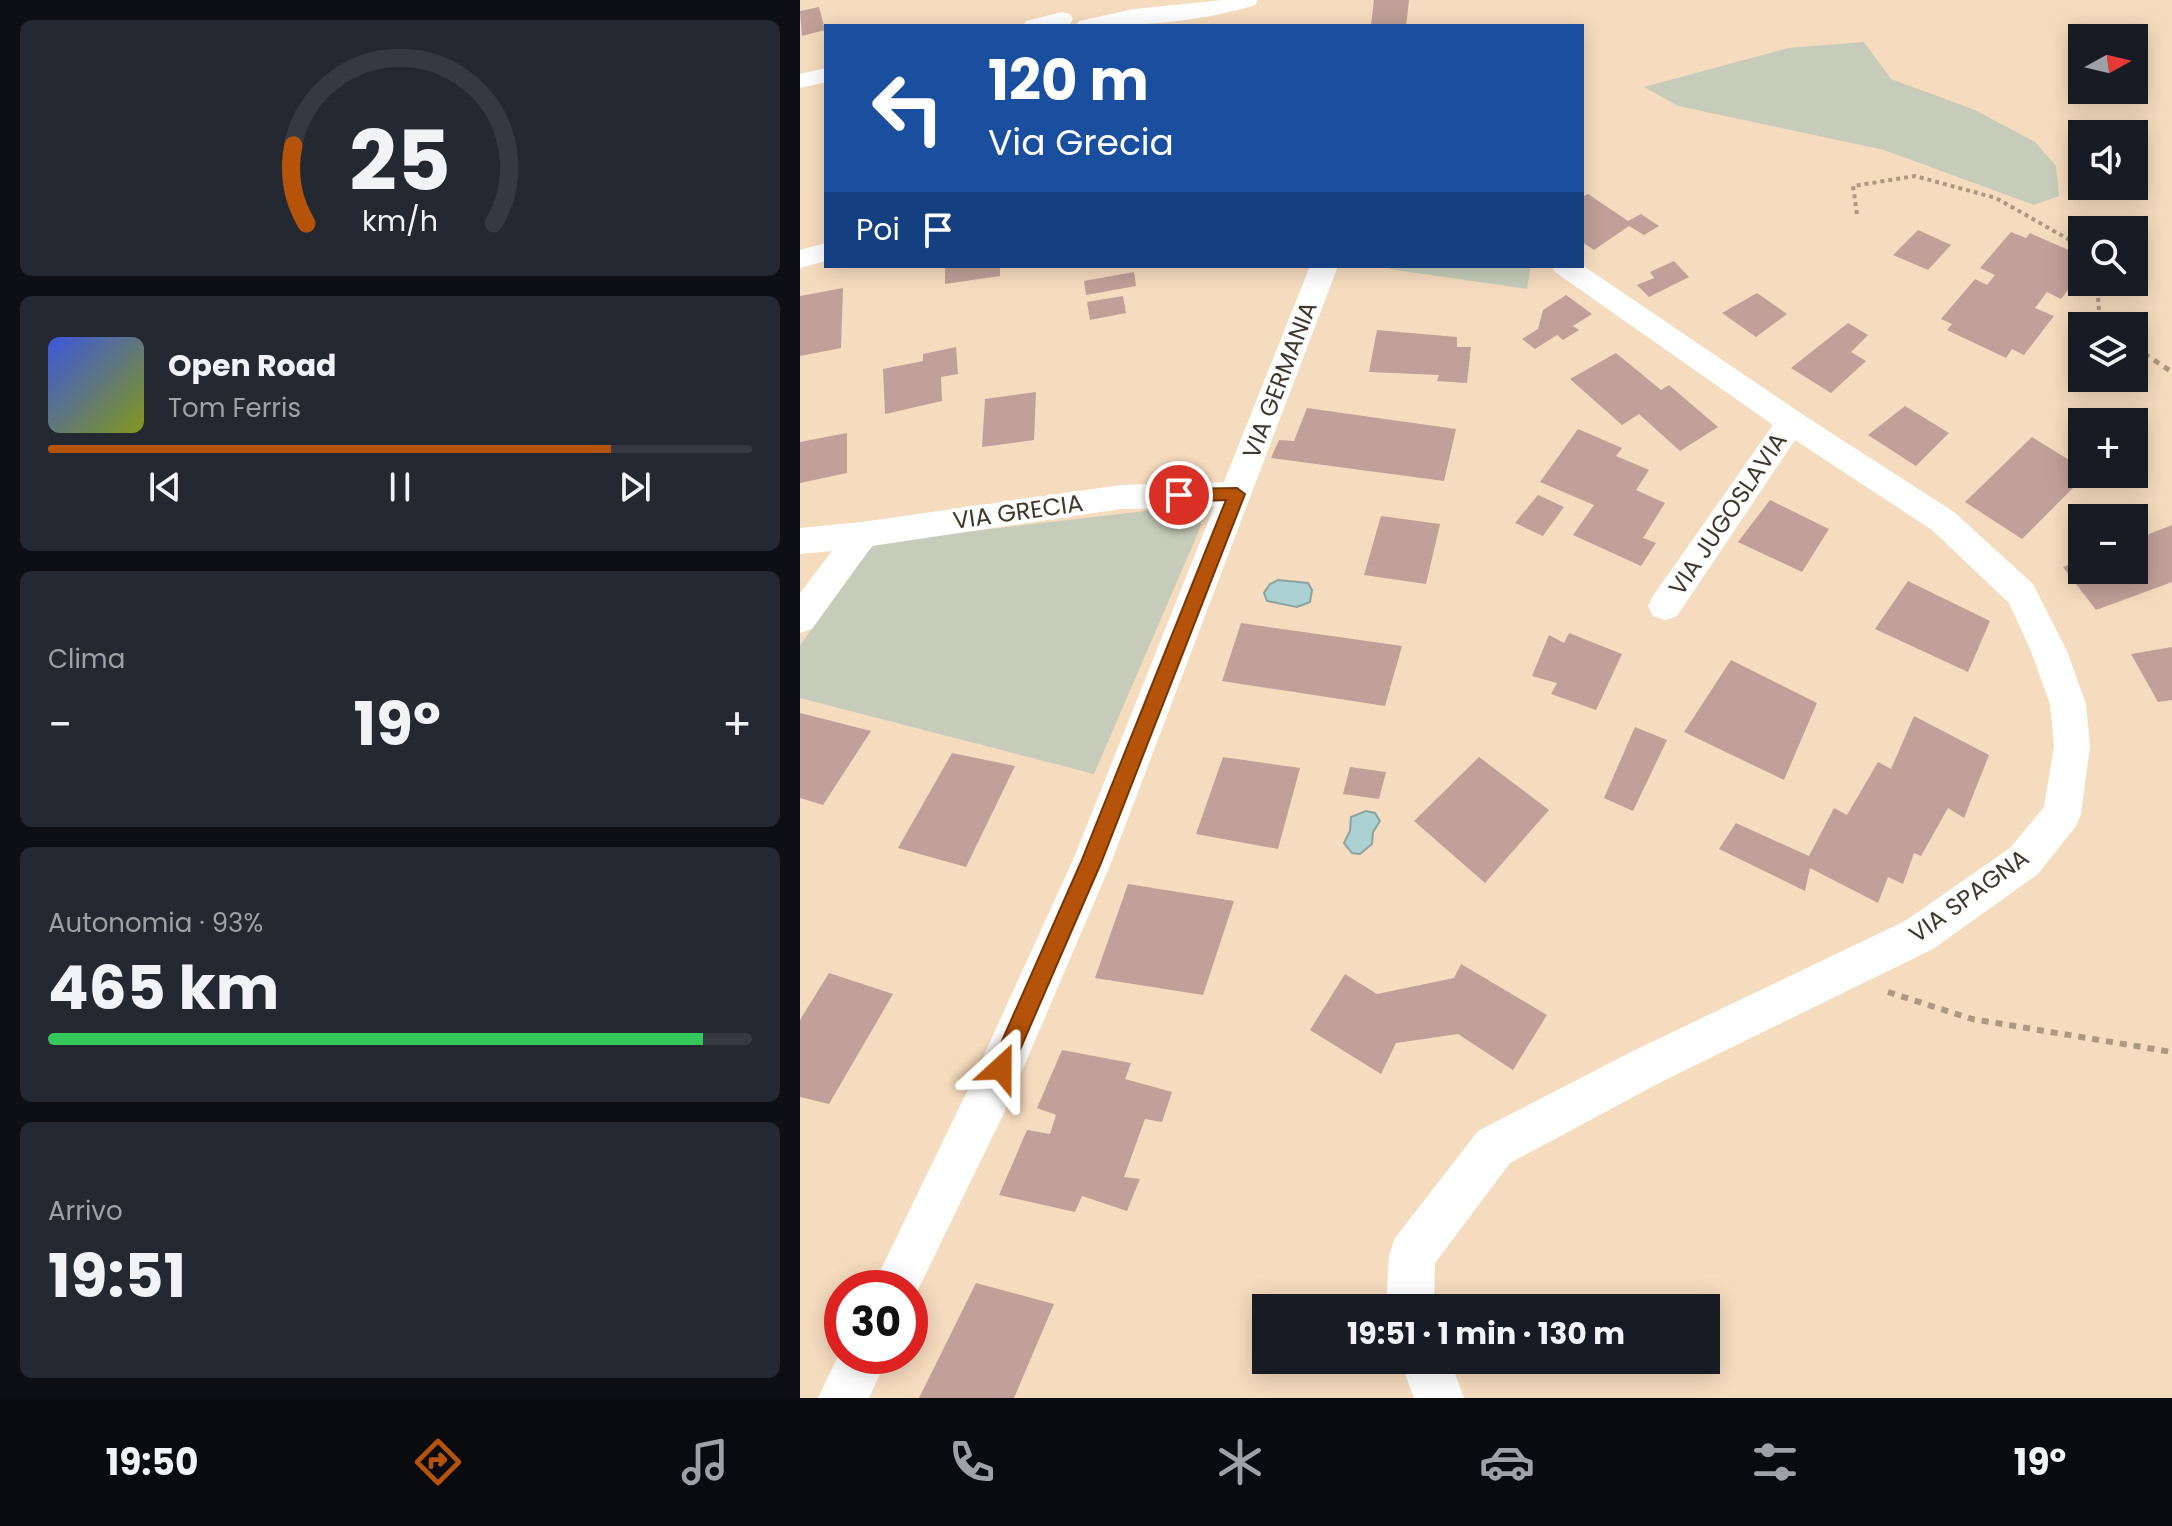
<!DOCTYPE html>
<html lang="it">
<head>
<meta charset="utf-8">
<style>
  body { margin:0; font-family:Poppins,sans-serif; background:#242831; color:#f1f3f6; height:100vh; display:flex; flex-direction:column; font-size:30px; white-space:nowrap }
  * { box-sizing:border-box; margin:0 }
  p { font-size:26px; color:#9ea1a6 }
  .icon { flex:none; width:44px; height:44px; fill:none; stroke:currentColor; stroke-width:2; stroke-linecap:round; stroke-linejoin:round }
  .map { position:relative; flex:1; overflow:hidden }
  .details { display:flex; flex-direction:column; gap:20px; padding:20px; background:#0d0f14; width:800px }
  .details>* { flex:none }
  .hud { position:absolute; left:24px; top:24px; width:760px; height:244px; border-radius:0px; box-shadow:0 4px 20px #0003; background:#1a4fa0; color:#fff; overflow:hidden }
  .needle { width:52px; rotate:82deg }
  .buttons { position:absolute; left:1268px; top:24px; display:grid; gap:16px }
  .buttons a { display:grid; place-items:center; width:80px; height:80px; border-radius:0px; background:#171b24; box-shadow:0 4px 20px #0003; font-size:40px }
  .speed { position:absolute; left:24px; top:1270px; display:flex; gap:16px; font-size:40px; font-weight:700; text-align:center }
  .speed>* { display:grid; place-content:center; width:104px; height:104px; border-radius:50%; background:#171b24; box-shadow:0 4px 20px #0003; line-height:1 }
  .speed .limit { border:12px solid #d22; background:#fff; color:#111 }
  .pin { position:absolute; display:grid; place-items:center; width:68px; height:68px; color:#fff; margin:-34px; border:4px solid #fff; border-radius:50%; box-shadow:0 2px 8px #0007 }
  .me { position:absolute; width:88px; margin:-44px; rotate:24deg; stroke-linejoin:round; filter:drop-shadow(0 0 6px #0008) }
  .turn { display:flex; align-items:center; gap:28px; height:168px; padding:0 32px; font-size:36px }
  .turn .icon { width:104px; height:104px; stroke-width:2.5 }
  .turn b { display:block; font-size:56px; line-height:68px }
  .then { display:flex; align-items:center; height:76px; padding:0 32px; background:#0003; gap:16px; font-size:30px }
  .big { font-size:60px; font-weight:700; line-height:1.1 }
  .details .widget { flex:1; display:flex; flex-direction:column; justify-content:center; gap:12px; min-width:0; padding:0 28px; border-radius:12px; background:#242831 }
  .details .dial { align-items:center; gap:0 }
  .dial svg { height:208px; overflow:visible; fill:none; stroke:#363941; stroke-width:7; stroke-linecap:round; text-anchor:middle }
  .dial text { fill:#f1f3f6; stroke:none }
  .song { display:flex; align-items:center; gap:24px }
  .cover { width:96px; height:96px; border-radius:12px; background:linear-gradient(135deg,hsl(230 70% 55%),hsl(70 70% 35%)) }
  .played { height:8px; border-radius:4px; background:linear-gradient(90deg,#b45309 80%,#363941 80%) }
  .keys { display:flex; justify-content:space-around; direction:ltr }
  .heat { display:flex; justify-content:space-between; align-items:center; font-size:44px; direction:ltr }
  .charge { height:12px; border-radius:6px; background:linear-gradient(90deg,#34c759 93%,#363941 0) }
  .trip { position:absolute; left:452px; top:1294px; width:468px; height:80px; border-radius:0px; background:#171b24; box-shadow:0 4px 20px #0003; font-weight:700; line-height:80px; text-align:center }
  .tabs { display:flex; height:128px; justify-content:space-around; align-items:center; background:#090b0e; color:#9ea1a6 }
  .tabs .icon { width:56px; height:56px }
  .tabs .selected { color:#b45309 }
  .tabs b { font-size:36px; color:#f1f3f6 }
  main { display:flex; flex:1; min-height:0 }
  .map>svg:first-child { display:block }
  .green { fill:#c6ccb9 }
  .water { fill:#abd1d3; stroke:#8ba3a1; stroke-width:2 }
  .building { fill:#c0a099 }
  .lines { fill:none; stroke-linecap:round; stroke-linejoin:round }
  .path-far2 { stroke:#ad9982; stroke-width:4; stroke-dasharray:4 4; stroke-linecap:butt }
  .path-far1 { stroke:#ad9982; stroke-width:5; stroke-dasharray:6 6; stroke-linecap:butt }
  .path { stroke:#ad9982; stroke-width:6; stroke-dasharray:7 7; stroke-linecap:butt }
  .street { fill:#fff; fill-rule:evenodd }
  .route { fill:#b45309; stroke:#753606; stroke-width:2 }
  .labels { text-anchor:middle; stroke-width:8; stroke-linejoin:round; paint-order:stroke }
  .street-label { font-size:24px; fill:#41372b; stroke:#fff }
</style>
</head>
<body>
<main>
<section class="details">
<div class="widget dial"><svg viewBox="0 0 100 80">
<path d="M14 69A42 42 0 1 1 86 69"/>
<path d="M14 69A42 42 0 0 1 9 39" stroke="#b45309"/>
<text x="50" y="56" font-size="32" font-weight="700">25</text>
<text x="50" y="72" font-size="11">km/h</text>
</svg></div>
<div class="widget">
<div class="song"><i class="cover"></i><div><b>Open Road</b><p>Tom Ferris</p></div></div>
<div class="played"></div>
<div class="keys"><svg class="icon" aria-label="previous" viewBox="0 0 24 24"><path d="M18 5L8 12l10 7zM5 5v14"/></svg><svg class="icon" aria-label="pause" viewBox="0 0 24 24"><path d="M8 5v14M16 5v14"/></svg><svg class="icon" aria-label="next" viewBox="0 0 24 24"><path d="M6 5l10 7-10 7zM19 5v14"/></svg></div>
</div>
<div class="widget"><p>Clima</p>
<div class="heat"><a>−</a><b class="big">19°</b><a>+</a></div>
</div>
<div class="widget"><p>Autonomia · 93%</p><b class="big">465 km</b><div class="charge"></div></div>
<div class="widget"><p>Arrivo</p><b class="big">19:51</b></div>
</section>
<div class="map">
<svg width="1372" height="1398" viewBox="0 0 1372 1398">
  <rect width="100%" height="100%" fill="#f6dcbe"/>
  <!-- green -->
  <g class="green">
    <polygon points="1064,42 1091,79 1175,110 1235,142 1256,166 1259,196 1234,205 1084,150 878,106 844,87 988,48"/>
    <polygon points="590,266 731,266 727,289 589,269"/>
    <polygon points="388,506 397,511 401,523 398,533 294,774 0,698 0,646 59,559 78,542"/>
  </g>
  <!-- water -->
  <g class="water">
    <polygon points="478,580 508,583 512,590 510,602 497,607 467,601 464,593 470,584"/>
    <polygon points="566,811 575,813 580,821 573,832 572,844 560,854 552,853 544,843 550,831 551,817"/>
  </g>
  <!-- building -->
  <g class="building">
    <polygon points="574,0 609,0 606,26 571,25"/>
    <polygon points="19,7 25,30 2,36 0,11"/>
    <polygon points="788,194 828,221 841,214 859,226 844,235 829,226 794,250 782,242 782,197"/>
    <polygon points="1118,230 1151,245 1128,270 1093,255"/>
    <polygon points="1211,232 1226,238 1230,233 1280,255 1274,262 1282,265 1282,272 1261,299 1247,292 1235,308 1254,316 1224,355 1212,349 1206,358 1147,330 1152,324 1141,319 1175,279 1187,285 1195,275 1180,268"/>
    <polygon points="874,261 889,277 849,297 837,285 854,278 850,272"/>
    <polygon points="145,266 200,266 200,276 145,284"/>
    <polygon points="334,272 336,286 286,295 284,281"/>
    <polygon points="43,288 41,348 0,356 0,296"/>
    <polygon points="957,293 987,314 956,337 922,313"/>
    <polygon points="766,295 792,314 773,326 779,330 763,340 757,335 735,349 722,339 738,329 743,310"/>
    <polygon points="323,296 326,313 290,320 287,302"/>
    <polygon points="1048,323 1068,335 1051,352 1066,361 1031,393 991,368"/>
    <polygon points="577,330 657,337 657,347 671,347 667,383 637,381 639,375 569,372"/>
    <polygon points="156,347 158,374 141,377 142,401 85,414 83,369 123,361 123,354"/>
    <polygon points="816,353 861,390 869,385 918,427 880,451 839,414 822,425 770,379"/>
    <polygon points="236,392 234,440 182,447 185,399"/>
    <polygon points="1105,406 1149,433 1116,466 1068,435"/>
    <polygon points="507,408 656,429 644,481 471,458 479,440 494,441"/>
    <polygon points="778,429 822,448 816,456 849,470 836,490 865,503 843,538 856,543 841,566 773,535 794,505 740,482"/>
    <polygon points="47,433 47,473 0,483 0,442"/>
    <polygon points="1232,437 1282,468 1282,474 1287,474 1222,539 1165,502"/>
    <polygon points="738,495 764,507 743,536 715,523"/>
    <polygon points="970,500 1029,529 1002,572 938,542"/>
    <polygon points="581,516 640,524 626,584 564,575"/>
    <polygon points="1372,525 1372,582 1296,610 1263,567 1282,560 1282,570 1334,570 1334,540"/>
    <polygon points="1108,581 1190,621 1168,672 1075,629"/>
    <polygon points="441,623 602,646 585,706 422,681"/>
    <polygon points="769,633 822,654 796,710 751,694 757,683 732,676 749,635 764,643"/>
    <polygon points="1372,647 1372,700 1358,702 1331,654"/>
    <polygon points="931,660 1017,703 984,780 884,732"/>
    <polygon points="0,713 71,731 23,805 0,798"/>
    <polygon points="1114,716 1189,755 1164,818 1148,808 1121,856 1114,853 1103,884 1088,877 1078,903 1010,868 1005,891 919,849 936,823 1009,856 1034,808 1047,815 1078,762 1091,769"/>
    <polygon points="835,727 867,740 833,811 804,798"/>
    <polygon points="152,753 215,766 166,867 98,848"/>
    <polygon points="423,757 500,768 478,849 396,834"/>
    <polygon points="679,757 749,810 685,883 614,821"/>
    <polygon points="550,767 586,772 579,799 543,794"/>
    <polygon points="328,884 434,901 403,995 295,978"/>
    <polygon points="661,964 747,1015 713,1070 658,1034 596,1043 581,1074 510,1030 545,974 577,994 654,978"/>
    <polygon points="29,973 93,994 29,1104 0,1097 0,1020"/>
    <polygon points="262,1050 331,1063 325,1079 372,1092 362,1122 345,1119 324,1177 340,1179 327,1211 282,1196 275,1212 199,1195 227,1130 250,1134 256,1115 237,1108"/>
    <polygon points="176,1283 254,1304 214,1398 119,1398"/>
  </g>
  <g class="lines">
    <!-- path-far2 -->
    <g class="path-far2">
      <polyline points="1057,214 1053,186 1115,176 1196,198 1282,247"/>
      <polyline points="1297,282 1300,326"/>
    </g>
    <!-- path-far1 -->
    <polyline class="path-far1" points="1334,347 1372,372"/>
    <!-- path -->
    <polyline class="path" points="1088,992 1172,1019 1372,1052"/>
    <!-- street -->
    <g class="street">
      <path d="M 424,0 L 458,0 L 455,5 C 399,23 334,26 276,26 L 279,21 L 334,9 Z"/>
      <polygon points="262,12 270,14 273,19 270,24 223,26 226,21"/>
      <polygon points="26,68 26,82 0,88 0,74"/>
      <polygon points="26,243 26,261 0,268 0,250"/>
      <polygon points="782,265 1002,414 1154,512 1233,584 1267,651 1286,704 1290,746 1281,814 1276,826 1238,874 1133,949 865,1080 710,1163 635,1263 634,1308 586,1308 589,1255 595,1238 678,1131 835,1050 1105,921 1210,848 1244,807 1254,746 1250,704 1231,651 1209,603 1132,530 995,440 877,616 865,620 853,616 848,606 853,596 973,425 755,272 751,266"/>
      <polygon points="510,266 538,266 311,863 204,1113 110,1306 110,1288 72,1288 172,1081 273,860 414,507 321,509 72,546 12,629 0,633 0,593 32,551 0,554 0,528 62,522 321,485 424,482"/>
      <polygon points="42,1348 42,1356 88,1356 69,1398 18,1398"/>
      <polygon points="600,1360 650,1360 664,1398 614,1398"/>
    </g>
  </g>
  <!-- route -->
  <polygon class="route" points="437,488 445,494 301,863 209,1075 201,1079 193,1075 190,1068 281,862 426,500 379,502 371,495 379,489"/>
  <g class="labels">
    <!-- street labels -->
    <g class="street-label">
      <text transform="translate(480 380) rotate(-69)" y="8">VIA GERMANIA</text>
      <text transform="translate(218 512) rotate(-8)" y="8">VIA GRECIA</text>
      <text transform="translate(928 514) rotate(-56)" y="8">VIA JUGOSLAVIA</text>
      <text transform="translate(1169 896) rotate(-36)" y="8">VIA SPAGNA</text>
    </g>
  </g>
</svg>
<div class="buttons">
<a><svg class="needle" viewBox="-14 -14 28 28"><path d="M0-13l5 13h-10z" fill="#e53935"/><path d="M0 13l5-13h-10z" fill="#9ea1a6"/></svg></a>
<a><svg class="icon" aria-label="sound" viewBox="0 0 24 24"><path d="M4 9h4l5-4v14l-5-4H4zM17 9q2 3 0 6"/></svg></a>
<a><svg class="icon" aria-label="search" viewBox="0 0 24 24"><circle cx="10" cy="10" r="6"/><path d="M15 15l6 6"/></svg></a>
<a><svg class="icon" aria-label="layers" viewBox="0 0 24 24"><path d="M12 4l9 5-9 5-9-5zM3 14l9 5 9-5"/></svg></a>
<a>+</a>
<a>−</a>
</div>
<div class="speed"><div class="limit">30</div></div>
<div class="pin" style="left:379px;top:495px;background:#d93025"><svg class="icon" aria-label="arrive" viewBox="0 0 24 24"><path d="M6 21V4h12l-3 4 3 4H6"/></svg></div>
<svg class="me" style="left:201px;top:1068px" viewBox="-20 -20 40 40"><path d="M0-17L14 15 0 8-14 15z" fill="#b45309" stroke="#fff" stroke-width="4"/></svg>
<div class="trip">19:51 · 1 min · 130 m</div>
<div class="hud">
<div class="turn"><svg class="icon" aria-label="left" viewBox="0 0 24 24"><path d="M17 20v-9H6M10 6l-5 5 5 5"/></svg><div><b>120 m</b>Via Grecia</div></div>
<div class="then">Poi<svg class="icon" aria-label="arrive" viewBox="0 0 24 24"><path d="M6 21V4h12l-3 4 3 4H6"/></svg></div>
</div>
</div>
</main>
<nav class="tabs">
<b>19:50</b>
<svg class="icon selected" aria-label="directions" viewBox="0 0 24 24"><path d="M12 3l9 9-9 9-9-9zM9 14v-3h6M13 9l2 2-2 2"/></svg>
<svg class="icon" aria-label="music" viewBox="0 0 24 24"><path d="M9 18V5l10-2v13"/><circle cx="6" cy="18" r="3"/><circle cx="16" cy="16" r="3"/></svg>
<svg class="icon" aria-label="phone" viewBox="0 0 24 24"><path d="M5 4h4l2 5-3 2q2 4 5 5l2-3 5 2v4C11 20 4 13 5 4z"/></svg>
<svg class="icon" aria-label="climate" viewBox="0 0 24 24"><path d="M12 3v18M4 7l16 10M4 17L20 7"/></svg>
<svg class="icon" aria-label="car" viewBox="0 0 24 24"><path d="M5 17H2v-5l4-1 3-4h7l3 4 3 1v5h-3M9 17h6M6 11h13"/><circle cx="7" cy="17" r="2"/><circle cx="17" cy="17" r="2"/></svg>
<svg class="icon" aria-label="filters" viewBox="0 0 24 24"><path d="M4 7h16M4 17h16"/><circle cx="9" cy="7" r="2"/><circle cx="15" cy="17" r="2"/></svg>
<b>19°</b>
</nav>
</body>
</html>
